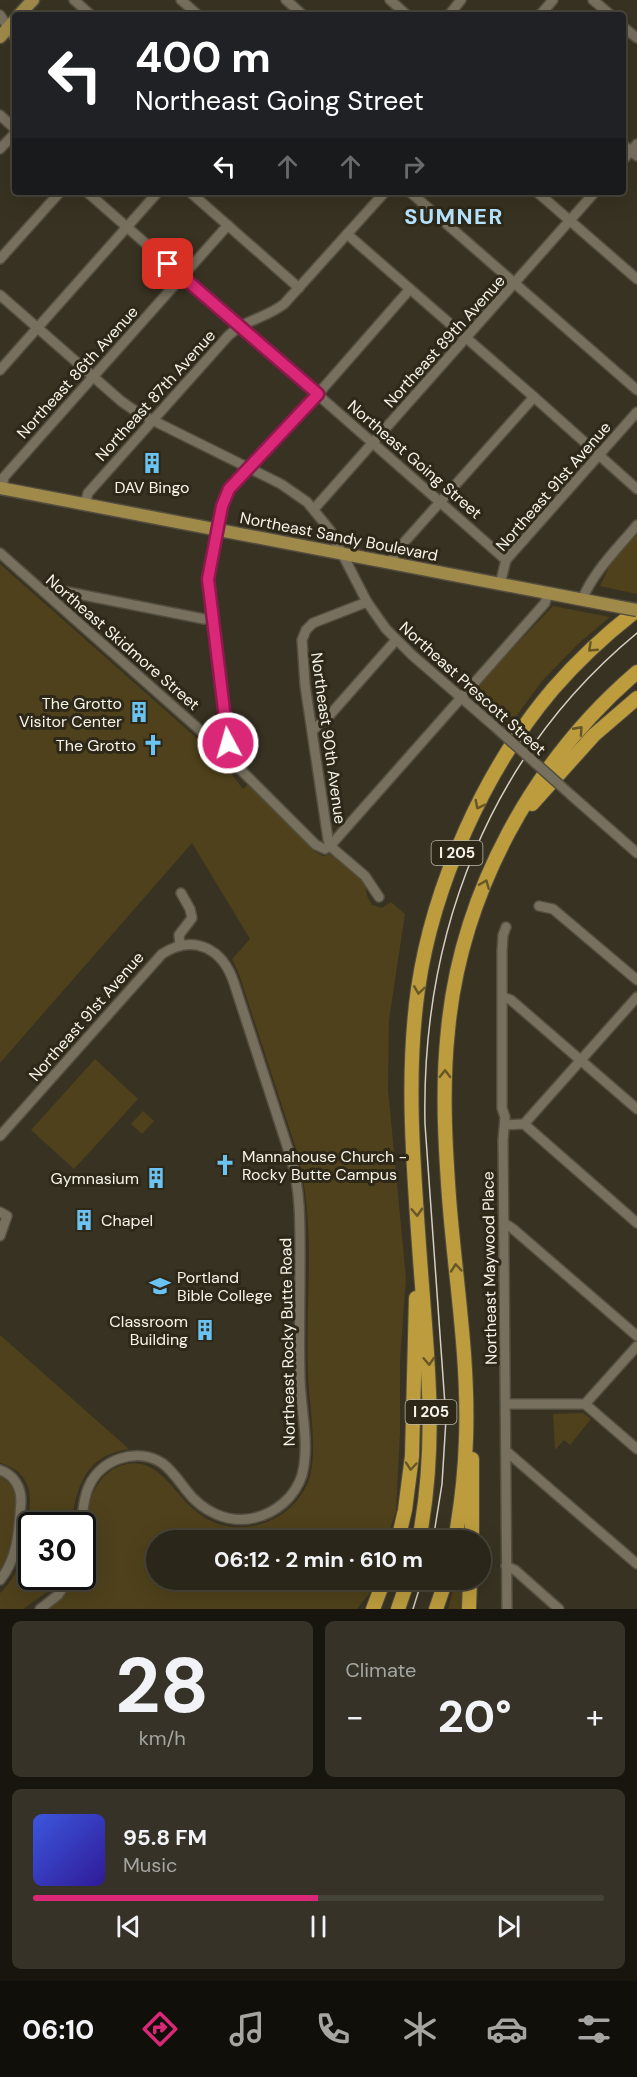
<!DOCTYPE html>
<html lang="en">
<head>
<meta charset="utf-8">
<style>
  body { margin:0; font-family:"DM Sans",sans-serif; background:#363227; color:#f1f3f6; height:100vh; display:flex; flex-direction:column; font-size:22px; white-space:nowrap }
  * { box-sizing:border-box; margin:0 }
  p { font-size:20px; color:#a5a5a2 }
  .icon { flex:none; width:33px; height:33px; fill:none; stroke:currentColor; stroke-width:2; stroke-linecap:round; stroke-linejoin:round }
  .map { position:relative; height:1609px; overflow:hidden }
  .side { display:flex; flex-direction:column; gap:12px; padding:12px; background:#17150e; flex:1 }
  .side>* { flex:none }
  .banner { position:absolute; left:12px; top:12px; width:614px; height:183px; border-radius:6px; box-shadow:0 6px 24px #0002,0 0 0 2px #464339; background:#202124; color:#fff; overflow:hidden }
  .speed { position:absolute; left:18px; top:1512px; display:flex; gap:12px; font-size:30px; font-weight:700; text-align:center }
  .speed>* { display:grid; place-content:center; width:78px; height:78px; border-radius:50%; background:#2a261a; box-shadow:0 6px 24px #0002,0 0 0 2px #464339; line-height:1 }
  .speed .limit { border:3px solid #111; border-radius:9px; background:#fff; color:#111 }
  .pin { position:absolute; display:grid; place-items:center; width:51px; height:51px; color:#fff; margin:-26px; border-radius:12px; box-shadow:0 3px 9px #0006 }
  .me { position:absolute; width:66px; margin:-33px; rotate:354deg; stroke-linejoin:round; filter:drop-shadow(0 0 4px #0008) }
  .turn { display:flex; align-items:center; gap:21px; height:126px; padding:0 24px; font-size:27px }
  .turn .icon { width:78px; height:78px; stroke-width:2.5 }
  .turn b { display:block; font-size:42px; line-height:51px }
  .lanes { display:flex; align-items:center; height:57px; padding:0 24px; background:#0003; justify-content:center; gap:30px; direction:ltr }
  .lanes .off { opacity:.35 }
  .big { font-size:45px; font-weight:700; line-height:1.1 }
  .side .card { flex:1; display:flex; flex-direction:column; justify-content:center; gap:9px; min-width:0; padding:0 21px; border-radius:9px; background:#363227 }
  .side .dial { align-items:center; gap:0 }
  .dial b { font-size:78px; line-height:1 }
  .song { display:flex; align-items:center; gap:18px }
  .cover { width:72px; height:72px; border-radius:9px; background:linear-gradient(135deg,hsl(230 70% 55%),hsl(250 70% 35%)) }
  .played { height:6px; border-radius:3px; background:linear-gradient(90deg,#db2777 50%,#464339 50%) }
  .keys { display:flex; justify-content:space-around; direction:ltr }
  .heat { display:flex; justify-content:space-between; align-items:center; font-size:33px; direction:ltr }
  .side .tiles { flex:1; display:grid; gap:12px; grid-template-columns:1fr 1fr }
  .card:last-child { grid-column:span 2 }
  .trip { position:absolute; left:146px; top:1530px; width:345px; height:60px; border-radius:30px; background:#2a261a; box-shadow:0 6px 24px #0002,0 0 0 2px #464339; font-weight:700; line-height:60px; text-align:center }
  .menu { display:flex; height:96px; justify-content:space-around; align-items:center; background:#110f0a; color:#a5a5a2 }
  .menu .icon { width:42px; height:42px }
  .menu .current { color:#db2777 }
  .menu b { font-size:27px; color:#f1f3f6 }
  .map>svg:first-child { display:block }
  .green { fill:#4e411b }
  .lines { fill:none; stroke-linecap:round; stroke-linejoin:round }
  .minor-casing { stroke:#534e3f; stroke-width:12 }
  .major-casing { stroke:#534e3f; stroke-width:15 }
  .highway-casing { stroke:#534e3f; stroke-width:16 }
  .minor { stroke:#77705e; stroke-width:9 }
  .major { stroke:#a08a4a; stroke-width:12 }
  .highway { stroke:#bc9c3d; stroke-width:14 }
  .tram { stroke:#d3cfc3; stroke-width:1.5 }
  .minor-bridge-casing { stroke:#534e3f; stroke-width:12; stroke-linecap:butt }
  .major-bridge-casing { stroke:#534e3f; stroke-width:15; stroke-linecap:butt }
  .minor-bridge { stroke:#77705e; stroke-width:9 }
  .major-bridge { stroke:#a08a4a; stroke-width:12 }
  .oneway { stroke:#675627 }
  .route-casing { stroke:#8e194d; stroke-width:15 }
  .route { stroke:#db2777; stroke-width:10 }
  .labels { text-anchor:middle; stroke-width:6; stroke-linejoin:round; paint-order:stroke }
  .shield { fill:#2e2818; stroke:#bab6aa; stroke-width:1.5 }
  .shield-label { font-size:15px; font-weight:bold; fill:#f6f3e8 }
  .street-label { font-size:16px; fill:#f6f3e8; stroke:#2e2818 }
  .poi-label { font-size:16px; fill:#f6f3e8; stroke:#2e2818; text-anchor:end }
  .district-label { font-size:22px; font-weight:bold; letter-spacing:1.5px; fill:#b6e4ff; stroke:#2e2818 }
</style>
</head>
<body>
<div class="map">
<svg width="637" height="1609" viewBox="0 0 637 1609">
  <rect width="100%" height="100%" fill="#383222"/>
  <!-- green -->
  <g class="green">
    <polygon points="637,532 637,594 600,586 614,557"/>
    <path d="M 0,564 L 217,756 L 243,789 L 248,784 L 315,852 L 323,856 L 336,853 L 364,879 L 367,896 L 372,905 L 382,908 L 391,902 L 405,914 L 389,1020 L 388,1089 L 406,1278 L 400,1361 L 400,1432 L 396,1512 L 386,1540 L 156,1540 L 156,1580 L 374,1580 L 369,1594 L 357,1609 L 50,1609 L 65,1595 L 76,1577 L 82,1576 C 83,1540 81,1473 127,1464 C 156,1458 173,1490 191,1507 C 201,1517 216,1525 231,1527 C 264,1530 295,1513 308,1482 C 319,1454 309,1404 308,1374 C 305,1300 317,1224 297,1152 L 239,974 L 232,959 L 250,939 L 192,843 L 0,1063 Z"/>
    <polygon points="553,606 610,617 579,643 542,681 509,726 474,696 472,691"/>
    <polygon points="95,1059 138,1099 74,1169 31,1130"/>
    <polygon points="143,1111 154,1121 142,1134 131,1124"/>
    <path d="M 0,1335 L 129,1449 C 84,1456 77,1486 71,1525 L 32,1526 L 32,1576 L 60,1577 L 53,1588 L 23,1609 L 0,1609 L 0,1593 C 20,1574 24,1552 27,1526 C 32,1497 34,1473 0,1463 Z"/>
    <polygon points="583,1413 591,1419 570,1445 564,1440 555,1450 553,1414"/>
    <path d="M 0,1476 L 14,1487 C 19,1510 12,1553 0,1573 Z"/>
    <polygon points="456,1580 465,1580 464,1609 448,1609"/>
  </g>
  <g class="lines">
    <defs>
      <g id="minor">
        <polyline points="74,0 91,15"/>
        <polyline points="181,0 198,15"/>
        <polyline points="286,0 303,15"/>
        <polyline points="390,0 407,15"/>
        <polyline points="593,0 611,15"/>
        <polyline points="0,15 15,38"/>
        <polyline points="449,15 461,0"/>
        <polyline points="540,15 553,0"/>
        <polyline points="622,26 637,38"/>
        <polyline points="0,115 15,129"/>
        <polyline points="622,144 637,156"/>
        <polyline points="0,149 15,133"/>
        <polyline points="622,161 637,144"/>
        <polyline points="87,192 506,560"/>
        <polyline points="190,192 299,288"/>
        <polyline points="410,192 637,390"/>
        <polyline points="537,192 637,279"/>
        <polyline points="347,234 534,397 637,489"/>
        <polyline points="0,259 60,192"/>
        <polyline points="0,295 121,401 138,413 281,484 307,502 330,530 367,602 386,629 412,655 494,726"/>
        <polyline points="0,370 158,192"/>
        <polyline points="2,488 4,477 228,225"/>
        <path d="M 85,504 L 88,493 L 228,336 C 244,320 266,318 284,304 L 385,192"/>
        <polyline points="314,509 595,192"/>
        <polyline points="0,553 210,739 316,845 325,849 330,846"/>
        <polyline points="390,563 399,548 534,397"/>
        <polyline points="500,584 506,560 637,412"/>
        <polyline points="44,592 58,590 204,619 212,618"/>
        <path d="M 582,600 C 593,572 618,548 637,525"/>
        <polyline points="313,730 328,717 396,640"/>
        <polyline points="223,751 228,740 208,579 224,498 229,489 318,394 410,289"/>
        <polyline points="571,795 637,853"/>
        <polyline points="330,846 545,603 548,593"/>
        <polyline points="330,846 328,839 305,685 302,640 306,630 313,623 367,602"/>
        <polyline points="330,846 365,876 379,897"/>
        <polyline points="539,906 553,909 637,980"/>
        <polyline points="506,927 503,935 502,951 502,1108 505,1117 503,1140 507,1609"/>
        <polyline points="180,945 179,935 192,918 190,909 181,893"/>
        <polyline points="503,997 511,1000 637,1109"/>
        <polyline points="524,1124 637,997"/>
        <polyline points="505,1125 524,1124 637,1223"/>
        <path d="M 0,1136 L 162,954 C 194,933 223,949 234,983 L 291,1158 C 301,1192 300,1226 300,1261 C 300,1301 299,1340 300,1380 C 301,1410 310,1445 302,1475 C 295,1497 276,1513 254,1518 C 227,1524 202,1511 186,1490 C 179,1481 172,1470 162,1463 C 137,1447 101,1459 89,1486 C 83,1498 83,1512 81,1526"/>
        <polyline points="0,1212 7,1216 0,1236"/>
        <polyline points="504,1223 512,1228 637,1336"/>
        <polyline points="506,1404 585,1404 637,1449"/>
        <polyline points="585,1404 637,1346"/>
        <polyline points="506,1451 637,1564"/>
        <path d="M 0,1470 C 14,1475 21,1487 21,1501 C 19,1528 18,1559 0,1580"/>
        <polyline points="506,1566 515,1570 559,1609"/>
        <polyline points="40,1609 58,1595 70,1576"/>
      </g>
      <g id="major">
        <polyline points="19,15 33,0"/>
        <polyline points="0,37 15,20"/>
        <polyline points="0,488 610,605"/>
      </g>
      <g id="highway">
        <polyline points="532,804 594,735 637,698"/>
        <polyline points="398,1540 405,1510 412,1456 416,1298"/>
        <path d="M 419,1540 C 439,1436 426,1349 419,1245 C 413,1160 406,1074 418,989 C 433,885 485,769 553,689 C 578,660 606,634 637,610"/>
        <path d="M 455,1540 C 461,1507 465,1473 466,1439 C 469,1358 455,1277 449,1197 C 445,1142 442,1086 448,1030 C 461,893 533,761 637,672"/>
        <polyline points="472,1540 472,1459"/>
        <polyline points="373,1609 384,1580"/>
        <polyline points="398,1609 408,1580"/>
        <polyline points="436,1609 446,1580"/>
        <polyline points="469,1609 470,1580"/>
      </g>
    </defs>
    <!-- minor casing -->
    <use href="#minor" class="minor-casing"/>
    <!-- major casing -->
    <use href="#major" class="major-casing"/>
    <!-- highway casing -->
    <use href="#highway" class="highway-casing"/>
    <!-- minor -->
    <use href="#minor" class="minor"/>
    <!-- major -->
    <use href="#major" class="major"/>
    <!-- highway -->
    <use href="#highway" class="highway"/>
    <!-- tram -->
    <g class="tram">
      <path d="M 433,1540 L 442,1484 L 446,1419 L 425,1124 C 421,934 489,755 637,633"/>
      <polyline points="413,1609 422,1580"/>
    </g>
    <defs>
      <polyline id="minor-bridge" points="494,726 571,795"/>
      <polyline id="major-bridge" points="610,605 637,610"/>
    </defs>
    <!-- minor-bridge casing -->
    <use href="#minor-bridge" class="minor-bridge-casing"/>
    <!-- major-bridge casing -->
    <use href="#major-bridge" class="major-bridge-casing"/>
    <!-- minor-bridge -->
    <use href="#minor-bridge" class="minor-bridge"/>
    <!-- major-bridge -->
    <use href="#major-bridge" class="major-bridge"/>
  </g>
  <!-- one-way arrows -->
  <defs><path id="oneway-chevron" d="M-2-3.5L2.5 0L-2 3.5" fill="none" stroke-width="1.6" stroke-linecap="round" stroke-linejoin="round" transform="scale(1.5)"/></defs>
  <g class="oneway">
    <use href="#oneway-chevron" transform="translate(592 648) rotate(137)"/>
    <use href="#oneway-chevron" transform="translate(579 730) rotate(-48)"/>
    <use href="#oneway-chevron" transform="translate(479 805) rotate(117)"/>
    <use href="#oneway-chevron" transform="translate(485 884) rotate(-68)"/>
    <use href="#oneway-chevron" transform="translate(419 990) rotate(98)"/>
    <use href="#oneway-chevron" transform="translate(445 1074) rotate(-89)"/>
    <use href="#oneway-chevron" transform="translate(417 1212) rotate(87)"/>
    <use href="#oneway-chevron" transform="translate(456 1268) rotate(-95)"/>
    <use href="#oneway-chevron" transform="translate(429 1361) rotate(87)"/>
    <use href="#oneway-chevron" transform="translate(411 1466) rotate(95)"/>
  </g>
  <g class="lines">
    <defs>
      <polyline id="route" points="168,264 318,394 229,489 222,506 208,579 228,743"/>
    </defs>
    <!-- route casing -->
    <use href="#route" class="route-casing"/>
    <!-- route -->
    <use href="#route" class="route"/>
  </g>
  <!-- icons -->
  <defs>
    <symbol id="building-bare" viewBox="-9 -9 18 18"><path d="M-4-6H4V6H1V3H-1V6H-4ZM-2.5-4.3h1.7v1.8h-1.7ZM.8-4.3h1.7v1.8H.8ZM-2.5-1h1.7V.8h-1.7ZM.8-1h1.7V.8H.8Z" fill="#6ac3f1" stroke="#2e2818" stroke-width="2.5" paint-order="stroke"/></symbol>
    <symbol id="church-bare" viewBox="-9 -9 18 18"><path d="M-1.2-6h2.4v3.5h3.3v2.4h-3.3V6h-2.4V-.1h-3.3v-2.4h3.3Z" fill="#6ac3f1" stroke="#2e2818" stroke-width="2.5" paint-order="stroke"/></symbol>
    <symbol id="university-bare" viewBox="-9 -9 18 18"><path d="M0-5L7-2L0 1L-7-2ZM-4 1L0 2.5L4 1V4Q0 6-4 4Z" fill="#6ac3f1" stroke="#2e2818" stroke-width="2.5" paint-order="stroke"/></symbol>
  </defs>
  <g fill-rule="evenodd">
    <use href="#building-bare" x="137" y="448" width="30" height="30"/>
    <use href="#building-bare" x="124" y="697" width="30" height="30"/>
    <use href="#church-bare" x="138" y="730" width="30" height="30"/>
    <use href="#church-bare" x="210" y="1150" width="30" height="30"/>
    <use href="#building-bare" x="141" y="1163" width="30" height="30"/>
    <use href="#building-bare" x="69" y="1205" width="30" height="30"/>
    <use href="#university-bare" x="145" y="1271" width="30" height="30"/>
    <use href="#building-bare" x="190" y="1315" width="30" height="30"/>
  </g>
  <g class="labels">
    <!-- shield labels -->
    <g class="shield">
      <rect x="431.5" y="841" width="51" height="24" rx="4.5"/>
      <rect x="405.5" y="1400" width="51" height="24" rx="4.5"/>
    </g>
    <g class="shield-label">
      <text x="457" y="858">I 205</text>
      <text x="431" y="1417">I 205</text>
    </g>
    <!-- street labels -->
    <g class="street-label">
      <text transform="translate(444 341) rotate(-48)" y="6">Northeast 89th Avenue</text>
      <text transform="translate(77 372) rotate(-48)" y="6">Northeast 86th Avenue</text>
      <text transform="translate(155 395) rotate(-48)" y="6">Northeast 87th Avenue</text>
      <text transform="translate(415 459) rotate(41)" y="6">Northeast Going Street</text>
      <text transform="translate(553 486) rotate(-49)" y="6">Northeast 91st Avenue</text>
      <text transform="translate(339 536) rotate(11)" y="6">Northeast Sandy Boulevard</text>
      <text transform="translate(123 642) rotate(41)" y="6">Northeast Skidmore Street</text>
      <text transform="translate(473 688) rotate(42)" y="6">Northeast Prescott Street</text>
      <text transform="translate(329 738) rotate(82)" y="6">Northeast 90th Avenue</text>
      <text transform="translate(86 1016) rotate(-49)" y="6">Northeast 91st Avenue</text>
      <text transform="translate(489 1268) rotate(-91)" y="6">Northeast Maywood Place</text>
      <text transform="translate(287 1342) rotate(-91)" y="6">Northeast Rocky Butte Road</text>
    </g>
    <!-- poi labels -->
    <g class="poi-label">
      <text x="152" y="493" text-anchor="middle">DAV Bingo</text>
      <text x="122" y="709">The Grotto<tspan x="122" dy="18">Visitor Center</tspan></text>
      <text x="136" y="751">The Grotto</text>
      <text x="242" y="1162" text-anchor="start">Mannahouse Church -<tspan x="242" dy="18">Rocky Butte Campus</tspan></text>
      <text x="139" y="1184">Gymnasium</text>
      <text x="101" y="1226" text-anchor="start">Chapel</text>
      <text x="177" y="1283" text-anchor="start">Portland<tspan x="177" dy="18">Bible College</tspan></text>
      <text x="188" y="1327">Classroom<tspan x="188" dy="18">Building</tspan></text>
    </g>
    <!-- district labels -->
    <g class="district-label">
      <text x="454" y="224">SUMNER</text>
    </g>
  </g>
</svg>
<div class="speed"><div class="limit">30</div></div>
<div class="pin" style="left:168px;top:264px;background:#d93025"><svg class="icon" aria-label="arrive" viewBox="0 0 24 24"><path d="M6 21V4h12l-3 4 3 4H6"/></svg></div>
<svg class="me" style="left:228px;top:743px" viewBox="-20 -20 40 40"><circle r="17" fill="#db2777" stroke="#fff" stroke-width="3"/><path d="M0-11L8 9 0 5-8 9z" fill="#fff"/></svg>
<div class="trip">06:12 · 2 min · 610 m</div>
<div class="banner">
<div class="turn"><svg class="icon" aria-label="left" viewBox="0 0 24 24"><path d="M17 20v-9H6M10 6l-5 5 5 5"/></svg><div><b>400 m</b>Northeast Going Street</div></div>
<div class="lanes"><svg class="icon" aria-label="left" viewBox="0 0 24 24"><path d="M17 20v-9H6M10 6l-5 5 5 5"/></svg><svg class="icon off" aria-label="ahead" viewBox="0 0 24 24"><path d="M12 20V5M6 11l6-6 6 6"/></svg><svg class="icon off" aria-label="ahead" viewBox="0 0 24 24"><path d="M12 20V5M6 11l6-6 6 6"/></svg><svg class="icon off" aria-label="right" viewBox="0 0 24 24"><path d="M7 20v-9h11M14 6l5 5-5 5"/></svg></div>
</div>
</div>
<section class="side">
<div class="tiles">
<div class="card dial"><b>28</b><p>km/h</p></div>
<div class="card"><p>Climate</p>
<div class="heat"><a>−</a><b class="big">20°</b><a>+</a></div>
</div>
<div class="card">
<div class="song"><i class="cover"></i><div><b>95.8 FM</b><p>Music</p></div></div>
<div class="played"></div>
<div class="keys"><svg class="icon" aria-label="previous" viewBox="0 0 24 24"><path d="M18 5L8 12l10 7zM5 5v14"/></svg><svg class="icon" aria-label="pause" viewBox="0 0 24 24"><path d="M8 5v14M16 5v14"/></svg><svg class="icon" aria-label="next" viewBox="0 0 24 24"><path d="M6 5l10 7-10 7zM19 5v14"/></svg></div>
</div>
</div>
</section>
<nav class="menu">
<b>06:10</b>
<svg class="icon current" aria-label="directions" viewBox="0 0 24 24"><path d="M12 3l9 9-9 9-9-9zM9 14v-3h6M13 9l2 2-2 2"/></svg>
<svg class="icon" aria-label="music" viewBox="0 0 24 24"><path d="M9 18V5l10-2v13"/><circle cx="6" cy="18" r="3"/><circle cx="16" cy="16" r="3"/></svg>
<svg class="icon" aria-label="phone" viewBox="0 0 24 24"><path d="M5 4h4l2 5-3 2q2 4 5 5l2-3 5 2v4C11 20 4 13 5 4z"/></svg>
<svg class="icon" aria-label="climate" viewBox="0 0 24 24"><path d="M12 3v18M4 7l16 10M4 17L20 7"/></svg>
<svg class="icon" aria-label="car" viewBox="0 0 24 24"><path d="M5 17H2v-5l4-1 3-4h7l3 4 3 1v5h-3M9 17h6M6 11h13"/><circle cx="7" cy="17" r="2"/><circle cx="17" cy="17" r="2"/></svg>
<svg class="icon" aria-label="filters" viewBox="0 0 24 24"><path d="M4 7h16M4 17h16"/><circle cx="9" cy="7" r="2"/><circle cx="15" cy="17" r="2"/></svg>
</nav>
</body>
</html>
